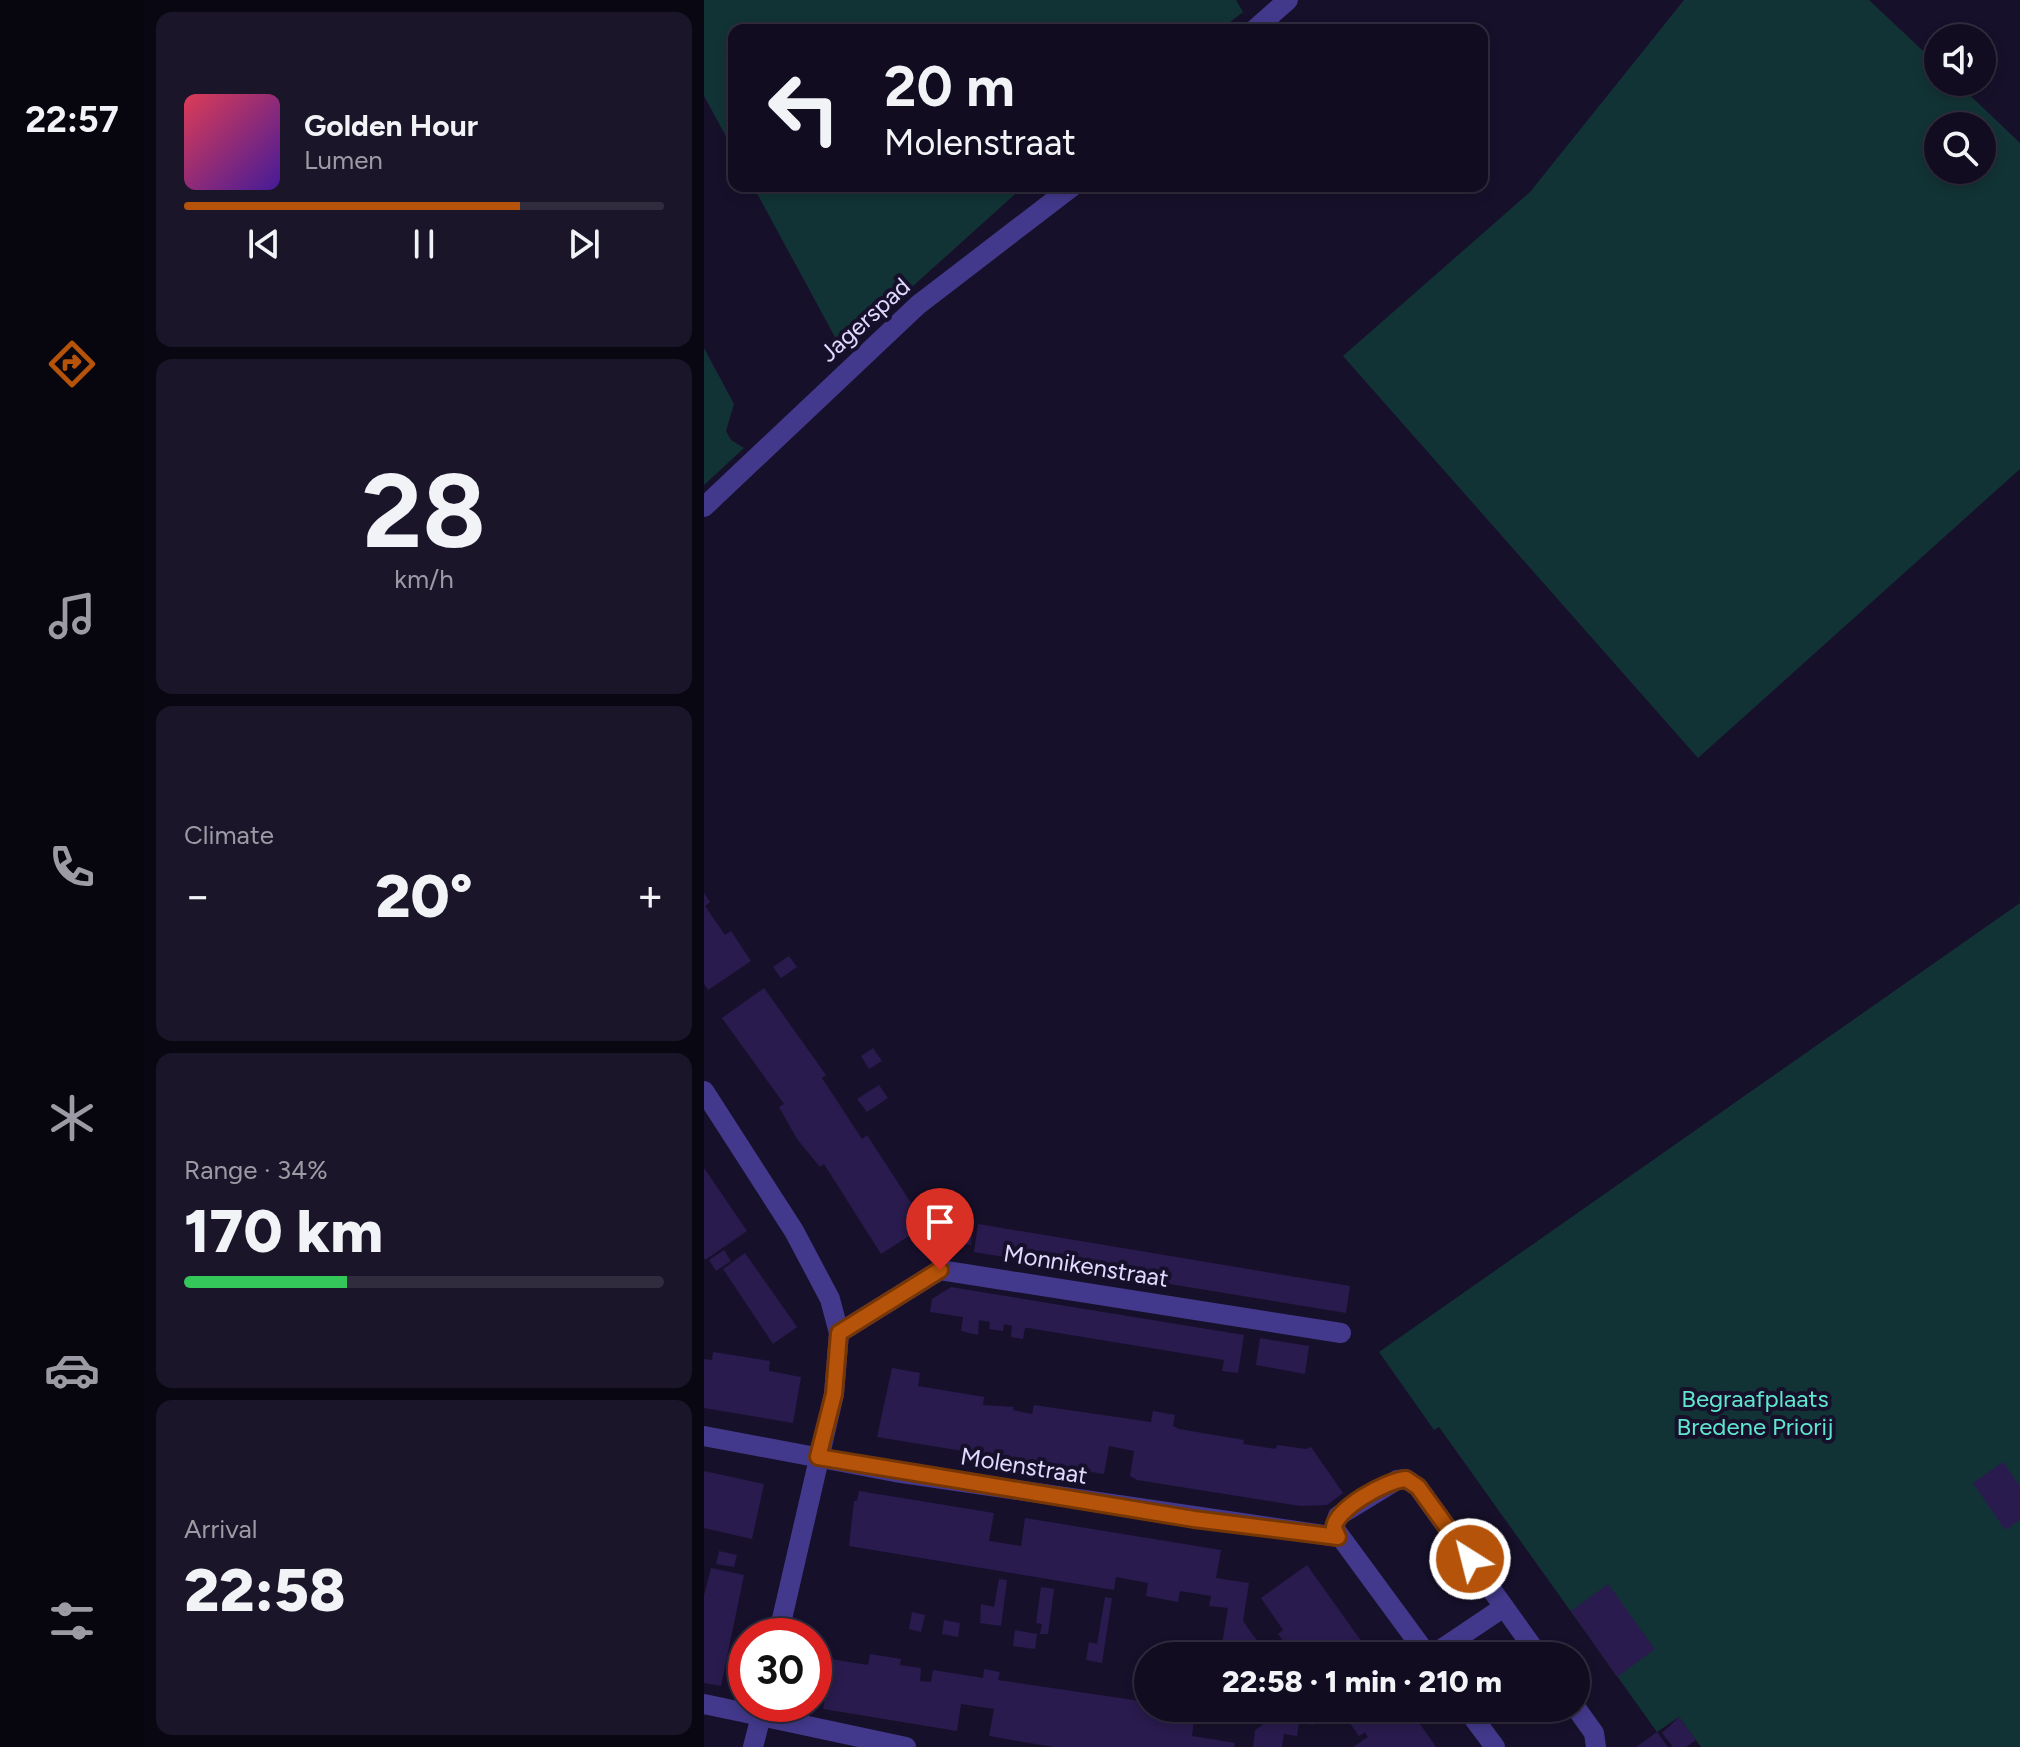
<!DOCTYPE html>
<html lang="en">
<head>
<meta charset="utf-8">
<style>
  body { margin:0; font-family:Figtree,sans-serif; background:#1a1529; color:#f1f3f6; height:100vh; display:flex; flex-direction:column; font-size:30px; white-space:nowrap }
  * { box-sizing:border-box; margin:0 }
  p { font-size:26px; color:#9c9ba5 }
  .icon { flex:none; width:44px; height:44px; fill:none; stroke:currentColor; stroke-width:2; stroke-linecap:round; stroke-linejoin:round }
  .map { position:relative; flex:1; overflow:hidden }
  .drawer { display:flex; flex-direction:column; gap:12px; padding:12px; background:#090712; width:560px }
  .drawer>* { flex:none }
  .hud { position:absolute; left:24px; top:24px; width:760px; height:168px; border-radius:16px; box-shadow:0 4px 12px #0003,0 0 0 2px #302c3e; background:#110c20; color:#f1f3f6; overflow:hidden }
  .buttons { position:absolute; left:1220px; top:24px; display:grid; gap:16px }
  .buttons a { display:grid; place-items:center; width:72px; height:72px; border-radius:50%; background:#110c20; box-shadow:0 4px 12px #0003,0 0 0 2px #302c3e; font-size:40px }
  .speed { position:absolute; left:24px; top:1618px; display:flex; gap:16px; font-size:40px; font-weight:700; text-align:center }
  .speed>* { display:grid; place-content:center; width:104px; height:104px; border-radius:50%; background:#110c20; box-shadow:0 4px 12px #0003,0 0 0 2px #302c3e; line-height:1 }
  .speed .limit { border:12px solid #d22; background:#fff; color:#111 }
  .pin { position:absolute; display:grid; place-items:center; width:68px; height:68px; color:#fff; margin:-82px -34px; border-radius:50% 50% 50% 0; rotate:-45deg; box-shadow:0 0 8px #0007 }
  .pin .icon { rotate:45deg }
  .me { position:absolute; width:88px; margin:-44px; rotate:324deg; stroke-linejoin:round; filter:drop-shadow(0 0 6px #0008) }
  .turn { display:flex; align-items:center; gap:28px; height:168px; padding:0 24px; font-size:36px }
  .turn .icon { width:104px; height:104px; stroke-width:2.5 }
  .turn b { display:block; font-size:56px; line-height:68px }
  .big { font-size:60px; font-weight:800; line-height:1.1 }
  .drawer .tile { flex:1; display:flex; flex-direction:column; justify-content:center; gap:12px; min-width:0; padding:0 28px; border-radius:16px; background:#1a1529 }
  .drawer .dial { align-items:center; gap:0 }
  .dial b { font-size:104px; line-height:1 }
  .song { display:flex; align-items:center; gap:24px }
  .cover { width:96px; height:96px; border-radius:12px; background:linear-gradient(135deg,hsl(350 70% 55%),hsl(260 70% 35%)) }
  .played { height:8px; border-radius:4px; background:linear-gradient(90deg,#b45309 70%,#302c3e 70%) }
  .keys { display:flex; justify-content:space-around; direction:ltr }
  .heat { display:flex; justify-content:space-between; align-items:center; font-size:44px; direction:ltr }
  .charge { height:12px; border-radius:6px; background:linear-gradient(90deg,#34c759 34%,#302c3e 0) }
  .trip { position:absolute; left:430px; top:1642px; width:456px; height:80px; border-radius:40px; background:#110c20; box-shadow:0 4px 12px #0003,0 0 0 2px #302c3e; font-weight:800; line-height:80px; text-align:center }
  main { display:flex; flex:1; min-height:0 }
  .tab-bar { display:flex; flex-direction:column; width:144px; justify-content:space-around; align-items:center; background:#07050d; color:#9c9ba5 }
  .tab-bar .icon { width:56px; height:56px }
  .tab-bar .on { color:#b45309 }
  .tab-bar b { font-size:36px; color:#f1f3f6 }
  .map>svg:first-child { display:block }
  .green { fill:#123335; fill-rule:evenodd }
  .building { fill:#291b4d }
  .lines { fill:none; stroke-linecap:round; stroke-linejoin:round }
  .minor { stroke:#43398c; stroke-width:20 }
  .route-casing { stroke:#753606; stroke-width:20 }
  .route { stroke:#b45309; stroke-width:14 }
  .labels { text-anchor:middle; stroke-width:8; stroke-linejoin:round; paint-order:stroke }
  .street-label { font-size:24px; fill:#e1daff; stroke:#17102b }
  .park-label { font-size:24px; fill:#5fe6d0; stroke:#17102b }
</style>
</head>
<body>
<main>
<nav class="tab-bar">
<b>22:57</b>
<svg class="icon on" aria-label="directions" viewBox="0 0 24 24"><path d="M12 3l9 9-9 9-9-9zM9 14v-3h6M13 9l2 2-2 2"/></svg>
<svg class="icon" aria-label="music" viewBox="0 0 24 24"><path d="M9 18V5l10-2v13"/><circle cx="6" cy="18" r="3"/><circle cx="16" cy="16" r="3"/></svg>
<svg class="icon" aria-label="phone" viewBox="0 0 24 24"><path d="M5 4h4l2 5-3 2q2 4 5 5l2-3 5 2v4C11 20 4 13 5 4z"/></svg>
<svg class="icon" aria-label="climate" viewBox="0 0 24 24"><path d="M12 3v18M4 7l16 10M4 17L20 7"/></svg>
<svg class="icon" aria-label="car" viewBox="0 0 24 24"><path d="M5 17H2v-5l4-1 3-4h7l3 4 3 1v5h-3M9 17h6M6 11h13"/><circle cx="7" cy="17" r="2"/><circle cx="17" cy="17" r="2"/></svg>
<svg class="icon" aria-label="filters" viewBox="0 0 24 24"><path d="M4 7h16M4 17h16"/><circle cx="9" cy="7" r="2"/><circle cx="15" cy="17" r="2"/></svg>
</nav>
<section class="drawer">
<div class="tile">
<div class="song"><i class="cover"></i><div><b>Golden Hour</b><p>Lumen</p></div></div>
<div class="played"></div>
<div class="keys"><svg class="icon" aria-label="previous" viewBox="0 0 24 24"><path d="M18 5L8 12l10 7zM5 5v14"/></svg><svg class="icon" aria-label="pause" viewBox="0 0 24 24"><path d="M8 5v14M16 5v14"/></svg><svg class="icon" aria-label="next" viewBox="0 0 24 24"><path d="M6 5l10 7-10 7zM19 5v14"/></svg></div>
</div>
<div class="tile dial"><b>28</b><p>km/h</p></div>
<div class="tile"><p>Climate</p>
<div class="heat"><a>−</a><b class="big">20°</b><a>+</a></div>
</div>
<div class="tile"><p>Range · 34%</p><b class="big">170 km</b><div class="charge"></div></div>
<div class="tile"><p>Arrival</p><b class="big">22:58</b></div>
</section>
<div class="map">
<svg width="1316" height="1747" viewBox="0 0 1316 1747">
  <rect width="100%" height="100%" fill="#17102b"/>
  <!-- green -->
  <g class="green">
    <polygon points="0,0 532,0 539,12 516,30 30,30 30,151 0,96"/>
    <path d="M 980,0 L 1165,0 L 1234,65 L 1234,82 L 1252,82 L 1316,143 L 1316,469 L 994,758 L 639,356 L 826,192 ZM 1278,126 L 1278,170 L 1234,170 L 1234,126 Z"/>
    <polygon points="49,186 320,186 138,350"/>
    <polygon points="0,348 30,404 22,431 27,440 40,448 0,485"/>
    <polygon points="1316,903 1316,1747 997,1747 975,1717 953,1732 735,1427 730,1430 675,1352"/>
  </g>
  <!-- building -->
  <g class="building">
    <polygon points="0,893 6,902 1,906 21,935 27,931 47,961 4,990 0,984"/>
    <polygon points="85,956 93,967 77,978 69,967"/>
    <polygon points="60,988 122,1075 118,1078 158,1139 163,1135 209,1206 219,1199 230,1214 219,1221 222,1225 177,1254 120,1164 116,1167 93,1139 75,1107 80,1104 18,1018"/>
    <polygon points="169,1048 178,1061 165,1069 157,1056"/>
    <polygon points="175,1085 184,1098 163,1112 153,1099"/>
    <polygon points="0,1168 43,1231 1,1260 0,1258"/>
    <polygon points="260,1221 269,1222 267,1245 258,1244"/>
    <polygon points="274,1224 646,1286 642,1313 270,1252"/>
    <polygon points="20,1250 27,1261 12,1271 5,1260"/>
    <polygon points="41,1253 93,1327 69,1344 19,1269"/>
    <polygon points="247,1287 540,1335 534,1373 518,1371 520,1360 324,1328 321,1328 319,1339 307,1337 308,1326 300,1324 299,1331 285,1329 286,1322 275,1320 274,1335 257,1331 259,1317 226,1312 228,1299"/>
    <polygon points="556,1338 605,1346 601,1374 552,1365"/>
    <polygon points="9,1352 66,1361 65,1371 97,1377 89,1423 0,1408 0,1359 8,1360"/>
    <polygon points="188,1368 216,1373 214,1386 280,1397 279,1405 310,1407 309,1410 328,1414 330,1405 447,1422 449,1411 471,1415 469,1426 475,1429 540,1440 539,1444 572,1449 573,1445 602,1449 607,1447 639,1493 623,1505 596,1506 433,1480 426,1476 430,1451 405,1446 400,1474 173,1437"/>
    <polygon points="1299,1462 1316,1486 1316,1520 1301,1530 1269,1483"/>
    <polygon points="0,1471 60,1484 48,1539 0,1528"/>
    <polygon points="155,1491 290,1513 285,1541 317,1546 321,1518 517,1550 512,1578 545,1583 539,1621 564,1656 516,1656 524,1608 505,1606 507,1596 476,1591 474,1602 442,1596 444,1583 412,1577 410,1590 145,1546 150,1501 153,1501"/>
    <polygon points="15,1551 33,1555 30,1567 12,1564"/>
    <polygon points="603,1565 625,1596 668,1656 590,1656 574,1634 579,1630 557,1598"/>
    <polygon points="7,1568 40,1575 17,1686 0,1683 0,1596"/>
    <polygon points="295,1579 303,1580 297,1626 276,1623 277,1604 290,1607"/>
    <polygon points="904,1584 951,1649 913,1677 867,1611"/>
    <polygon points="337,1587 350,1589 344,1634 336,1634 338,1624 332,1623"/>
    <polygon points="401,1597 408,1598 398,1663 382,1660 385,1642 393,1644"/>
    <polygon points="208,1612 221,1615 217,1632 205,1629"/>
    <polygon points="240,1620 256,1623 254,1637 238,1634"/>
    <polygon points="311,1630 333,1634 331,1649 309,1646"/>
    <polygon points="166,1654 197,1659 196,1665 217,1668 216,1681 227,1682 229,1670 279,1678 280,1669 296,1672 294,1680 443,1702 444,1708 491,1711 488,1736 531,1743 530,1747 350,1747 319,1742 285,1736 290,1709 257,1704 253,1731 119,1709 127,1659 164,1665"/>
    <polygon points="582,1708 612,1708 610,1725 595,1722 593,1736 580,1734 578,1747 549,1747 551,1730"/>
    <polygon points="635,1708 705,1708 732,1747 649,1747 664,1737 661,1732 655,1736"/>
    <polygon points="975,1717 992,1740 982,1747 969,1747 958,1733"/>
    <polygon points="953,1732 964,1747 932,1747"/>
  </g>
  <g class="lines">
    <!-- minor -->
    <g class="minor">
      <polyline points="550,30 584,0"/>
      <polyline points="0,507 214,305 369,186"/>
      <polyline points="0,1091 90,1231 126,1299 135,1333 130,1394 74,1636"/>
      <polyline points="135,1333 236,1270 637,1333"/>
      <polyline points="0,1436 191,1472 634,1537"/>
      <polyline points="800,1607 835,1656"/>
      <polyline points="724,1656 630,1528 634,1516 693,1480 702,1479 714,1487 800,1607 727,1656"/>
      <polyline points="0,1704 57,1716 49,1747"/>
      <polyline points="59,1704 57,1716 202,1747"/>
      <polyline points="762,1708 791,1747"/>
      <polyline points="872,1708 890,1733 892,1747"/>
    </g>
  </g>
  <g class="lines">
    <defs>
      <path id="route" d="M 236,1270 L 135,1333 L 130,1394 L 114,1457 L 490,1519 L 634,1537 L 630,1528 C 631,1509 683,1480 702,1479 L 714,1487 L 766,1559"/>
    </defs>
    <!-- route casing -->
    <use href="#route" class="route-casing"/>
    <!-- route -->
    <use href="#route" class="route"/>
  </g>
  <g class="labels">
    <!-- street labels -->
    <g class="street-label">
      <text transform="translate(161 320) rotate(-42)" y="8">Jagerspad</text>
      <text transform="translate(382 1266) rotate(9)" y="8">Monnikenstraat</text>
      <text transform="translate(320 1466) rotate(9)" y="8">Molenstraat</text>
    </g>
    <!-- park labels -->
    <g class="park-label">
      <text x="1051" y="1407">Begraafplaats<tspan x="1051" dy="28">Bredene Priorij</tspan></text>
    </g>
  </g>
</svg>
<div class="buttons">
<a><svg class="icon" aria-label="sound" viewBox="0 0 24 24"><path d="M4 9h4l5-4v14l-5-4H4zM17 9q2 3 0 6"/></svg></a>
<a><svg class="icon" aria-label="search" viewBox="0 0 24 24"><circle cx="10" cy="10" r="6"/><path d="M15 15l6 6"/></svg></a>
</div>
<div class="speed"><div class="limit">30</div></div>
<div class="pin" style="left:236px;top:1270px;background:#d93025"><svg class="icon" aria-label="arrive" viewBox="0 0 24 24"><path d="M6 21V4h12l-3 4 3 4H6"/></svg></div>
<svg class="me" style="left:766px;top:1559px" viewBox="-20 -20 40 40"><circle r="17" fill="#b45309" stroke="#fff" stroke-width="3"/><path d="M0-11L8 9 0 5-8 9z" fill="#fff"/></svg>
<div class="trip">22:58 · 1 min · 210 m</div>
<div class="hud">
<div class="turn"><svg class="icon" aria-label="left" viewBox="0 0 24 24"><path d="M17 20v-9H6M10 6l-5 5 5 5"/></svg><div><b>20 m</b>Molenstraat</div></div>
</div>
</div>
</main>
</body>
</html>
